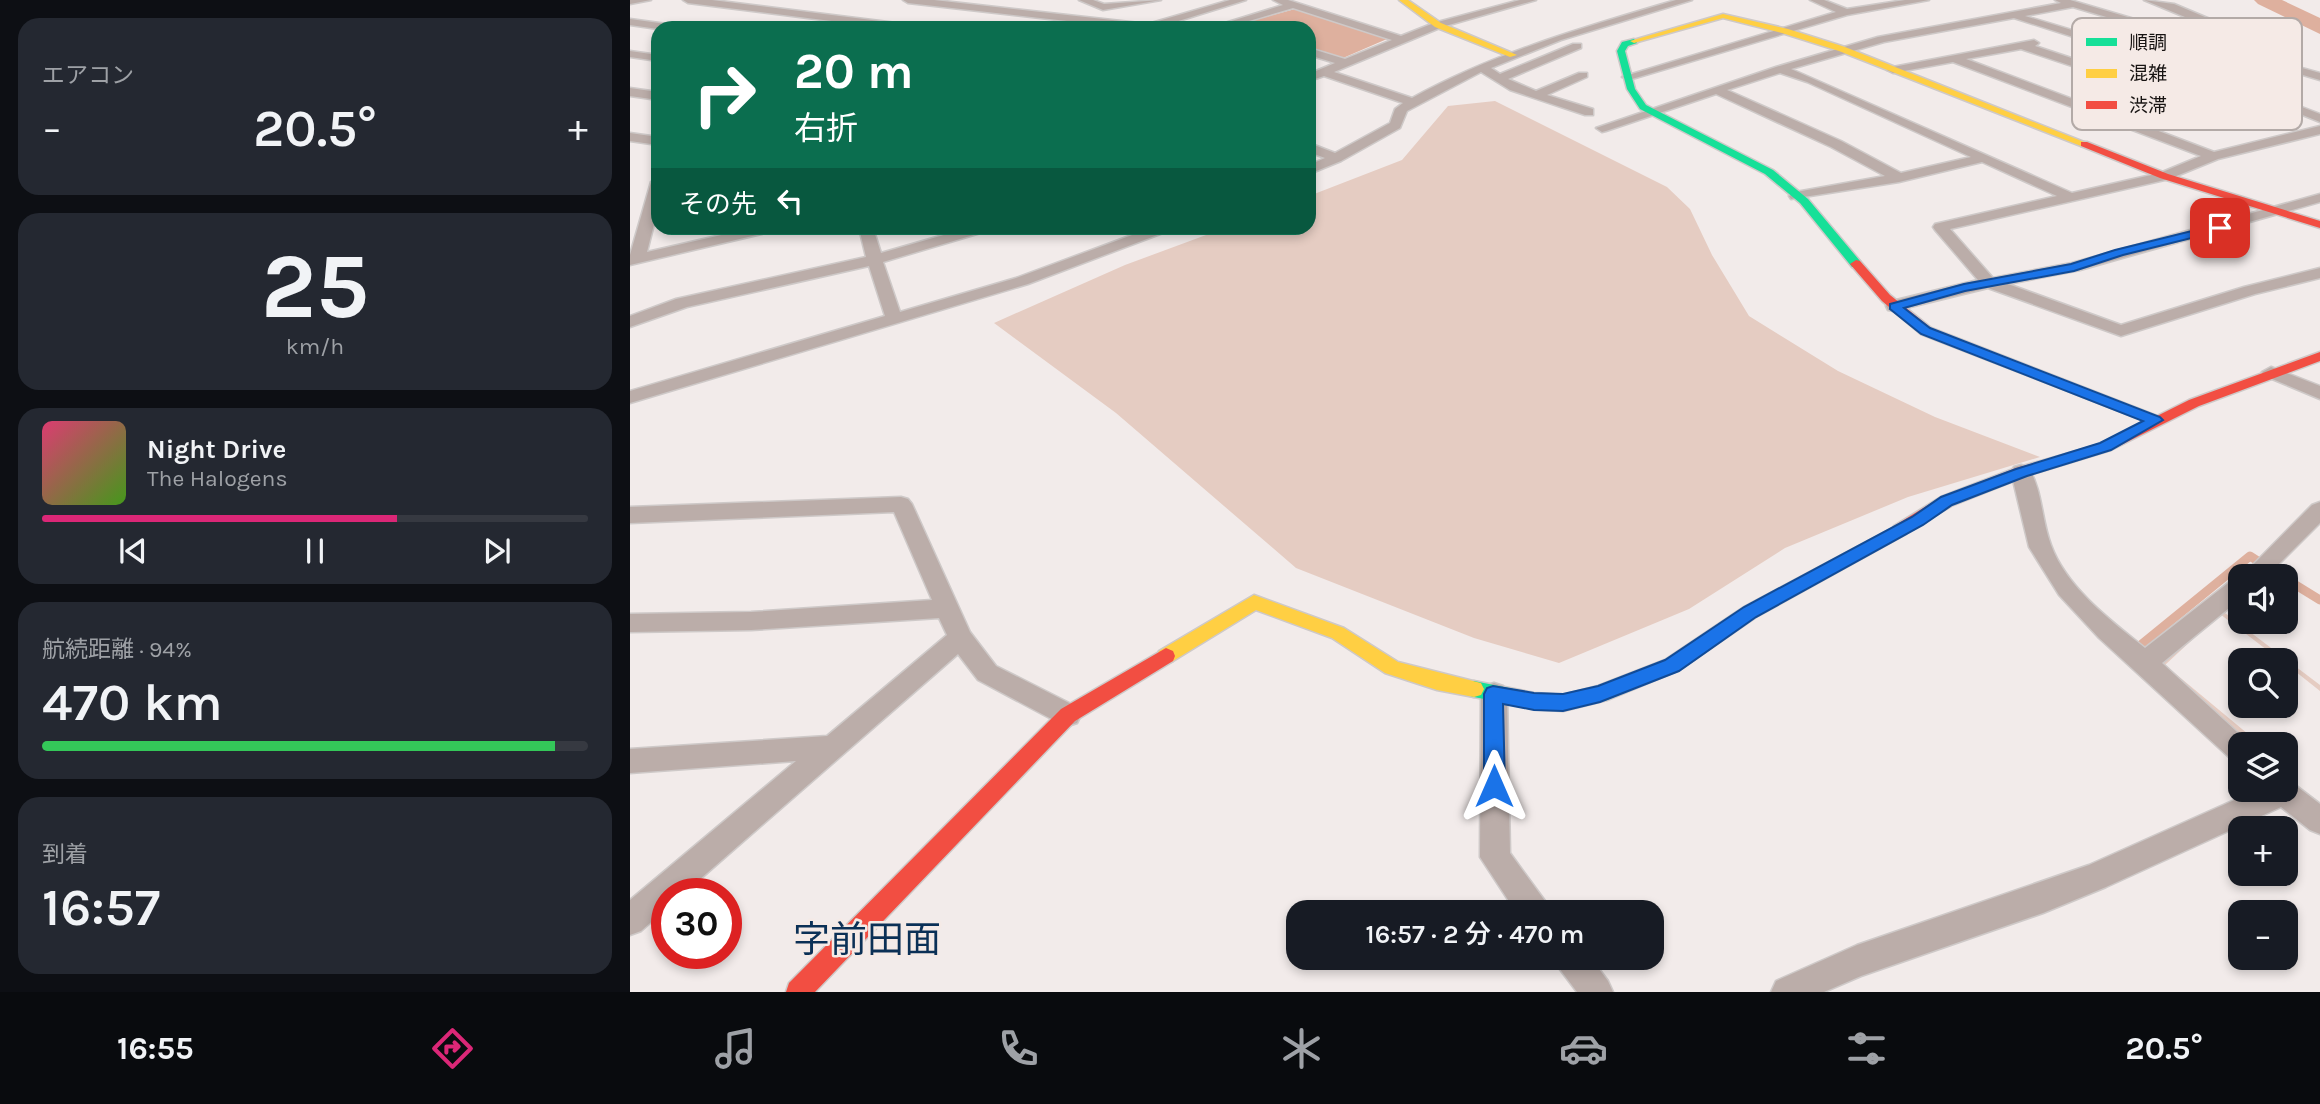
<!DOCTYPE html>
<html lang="ja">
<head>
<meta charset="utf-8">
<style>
  body { margin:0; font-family:Karla,"Noto Sans JP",sans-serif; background:#242831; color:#f1f3f6; height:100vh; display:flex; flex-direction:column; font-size:26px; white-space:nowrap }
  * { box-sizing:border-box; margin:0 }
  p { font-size:23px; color:#9ea1a6 }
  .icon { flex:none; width:38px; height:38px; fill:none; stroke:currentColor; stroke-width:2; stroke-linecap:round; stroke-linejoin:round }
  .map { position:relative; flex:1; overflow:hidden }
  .side { display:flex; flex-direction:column; gap:18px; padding:18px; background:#0d0f14; width:630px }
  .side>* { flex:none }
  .top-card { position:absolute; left:21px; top:21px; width:665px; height:214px; border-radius:21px; box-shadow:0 4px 10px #0003; background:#0b6e4f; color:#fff; overflow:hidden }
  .tools { position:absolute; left:1598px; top:564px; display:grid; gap:14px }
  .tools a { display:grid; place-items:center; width:70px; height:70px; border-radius:14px; background:#171b24; box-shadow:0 4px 10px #0003; font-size:35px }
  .speed { position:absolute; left:21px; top:878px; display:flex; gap:14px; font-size:35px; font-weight:700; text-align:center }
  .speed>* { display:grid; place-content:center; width:91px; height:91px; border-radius:50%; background:#171b24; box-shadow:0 4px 10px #0003; line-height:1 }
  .speed .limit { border:10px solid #d22; background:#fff; color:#111 }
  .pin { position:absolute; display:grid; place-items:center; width:60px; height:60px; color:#fff; margin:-30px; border-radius:14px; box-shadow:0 4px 10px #0006 }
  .me { position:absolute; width:77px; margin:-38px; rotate:0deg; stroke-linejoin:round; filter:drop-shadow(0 0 5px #0008) }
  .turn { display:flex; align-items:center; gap:24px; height:147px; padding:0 28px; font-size:32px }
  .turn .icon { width:91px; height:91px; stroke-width:2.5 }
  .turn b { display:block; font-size:49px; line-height:60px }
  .then { display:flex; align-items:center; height:66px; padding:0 28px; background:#0003; gap:14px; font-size:26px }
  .big { font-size:52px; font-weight:600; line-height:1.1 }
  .side .tile { flex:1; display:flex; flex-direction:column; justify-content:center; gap:10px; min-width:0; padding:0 24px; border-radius:21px; background:#242831 }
  .side .dial { align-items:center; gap:0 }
  .dial b { font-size:91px; line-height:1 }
  .song { display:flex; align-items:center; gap:21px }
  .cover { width:84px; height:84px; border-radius:10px; background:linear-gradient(135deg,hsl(340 70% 55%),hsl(100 70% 35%)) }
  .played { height:7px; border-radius:4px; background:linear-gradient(90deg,#db2777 65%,#363941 65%) }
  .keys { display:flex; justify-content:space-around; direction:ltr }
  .heat { display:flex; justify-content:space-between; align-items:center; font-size:38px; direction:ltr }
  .charge { height:10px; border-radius:5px; background:linear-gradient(90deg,#34c759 94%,#363941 0) }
  .trip { position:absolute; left:656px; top:900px; width:378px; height:70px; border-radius:21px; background:#171b24; box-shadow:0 4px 10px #0003; font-weight:600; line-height:70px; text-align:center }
  .menu { display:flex; height:112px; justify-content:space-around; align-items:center; background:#090b0e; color:#9ea1a6 }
  .menu .icon { width:49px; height:49px }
  .menu .on { color:#db2777 }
  .menu b { font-size:32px; color:#f1f3f6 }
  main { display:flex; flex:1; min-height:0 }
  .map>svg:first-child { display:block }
  .green { fill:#e5ccc2 }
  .water { fill:#deb09e }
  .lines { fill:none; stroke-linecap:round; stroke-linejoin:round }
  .stream { stroke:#deb09e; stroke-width:9 }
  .river { fill:#deb09e; fill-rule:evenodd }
  .street-casing { stroke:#cec9c8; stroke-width:3 }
  .fast-casing { stroke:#cec9c8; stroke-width:3 }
  .slow-casing { stroke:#cec9c8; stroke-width:3 }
  .jam-casing { stroke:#cec9c8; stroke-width:3 }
  .street { fill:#bbada9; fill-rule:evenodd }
  .fast { fill:#16e098; fill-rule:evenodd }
  .slow { fill:#ffcf43; fill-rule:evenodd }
  .jam { fill:#f24e42; fill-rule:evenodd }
  .route { fill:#1a73e8; stroke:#114b97; stroke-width:2 }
  .labels { text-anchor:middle; stroke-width:5; stroke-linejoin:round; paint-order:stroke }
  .near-quarter-label { font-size:37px; fill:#0b3056; stroke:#f5eae6 }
  .key { fill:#f5eae6; stroke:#b3aaa7; stroke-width:2 }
  .key-label { font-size:19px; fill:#181413 }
</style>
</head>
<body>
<main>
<section class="side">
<div class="tile"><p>エアコン</p>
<div class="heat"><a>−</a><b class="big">20.5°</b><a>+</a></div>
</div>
<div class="tile dial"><b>25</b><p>km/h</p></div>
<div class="tile">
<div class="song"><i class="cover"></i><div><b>Night Drive</b><p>The Halogens</p></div></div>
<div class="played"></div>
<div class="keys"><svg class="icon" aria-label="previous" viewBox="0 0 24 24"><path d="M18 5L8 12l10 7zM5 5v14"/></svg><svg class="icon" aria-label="pause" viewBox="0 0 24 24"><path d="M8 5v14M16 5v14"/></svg><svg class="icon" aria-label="next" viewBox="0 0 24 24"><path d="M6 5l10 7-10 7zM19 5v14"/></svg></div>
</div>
<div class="tile"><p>航続距離 · 94%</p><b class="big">470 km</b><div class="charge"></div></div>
<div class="tile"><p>到着</p><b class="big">16:57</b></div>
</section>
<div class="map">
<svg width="1690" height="992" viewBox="0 0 1690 992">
  <rect width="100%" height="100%" fill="#f2ebea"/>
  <!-- green -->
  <g class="green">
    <polygon points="865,101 1037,187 1060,209 1082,255 1119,316 1208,371 1305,417 1410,457 1278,497 1155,548 1059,609 929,663 844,638 666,568 486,413 364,323 495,265 595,228 679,228 679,196 772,160 818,106"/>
    <polygon points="1610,586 1610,599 1595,613 1690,685 1690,691 1656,664 1656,660 1650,660 1590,614 1535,665 1630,744 1610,744 1514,663"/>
  </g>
  <!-- water -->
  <polygon class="water" points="665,9 757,39 713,58 679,47 679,28 622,28 610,24"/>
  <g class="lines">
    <!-- stream -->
    <g class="stream">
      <polyline points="1656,579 1690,600"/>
      <polyline points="1512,644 1620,556 1651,576"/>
    </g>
    <!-- river -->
    <polygon class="river" points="1624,0 1652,0 1690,18 1690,34 1628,4"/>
    <defs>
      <g id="street">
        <polygon points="0,0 21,0 0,4"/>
        <polygon points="53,0 82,0 282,25 287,28 257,28 58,3"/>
        <polygon points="273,0 304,0 518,24 600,0 616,0 526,28 499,28 278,3"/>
        <polygon points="449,0 463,0 474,4 531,0 473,10"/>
        <path d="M 643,0 L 658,0 L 771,36 L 804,23 L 890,0 L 906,0 L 812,27 L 704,72 L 782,98 C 866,52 955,27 1046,0 L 1062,0 L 931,40 L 861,68 L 870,74 L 943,44 L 951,44 L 951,48 L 878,79 L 906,91 L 949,73 L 957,73 L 957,77 L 917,95 L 963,109 L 963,115 L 955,115 L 880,90 L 851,72 L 777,111 L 770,128 L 711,161 L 679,174 L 679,165 L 695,158 L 679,152 L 679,143 L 705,153 L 760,123 L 765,109 L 773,103 L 694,76 L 679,81 L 679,74 L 705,63 L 679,55 L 679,48 L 715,59 L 762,40 L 663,8 L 595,28 L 579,28 L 653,5 Z"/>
        <polygon points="1180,0 1194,0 1217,9 1275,0 1299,0 1217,15 1002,79 992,77 1206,12"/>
        <path d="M 1425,0 L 1440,0 L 1616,52 L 1625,46 L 1514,0 L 1544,4 L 1637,43 L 1637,47 L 1626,55 L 1690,73 L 1690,80 L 1619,59 L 1585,74 L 1690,114 L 1690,122 L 1623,95 L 1518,127 L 1584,152 L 1690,126 L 1690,134 L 1588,159 L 1539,179 L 1320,229 L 1363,278 L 1442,263 L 1690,194 L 1690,202 L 1450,270 L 1378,284 L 1491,325 L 1614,287 L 1690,268 L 1690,278 L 1625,294 L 1491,336 L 1358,288 L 1264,311 L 1258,310 L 1256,306 L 1258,302 L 1348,280 L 1305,230 L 1303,227 L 1305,224 L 1427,196 L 1352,162 L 1269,182 L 1161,199 L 1159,196 L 1166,192 L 1255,176 L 1201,147 L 1086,94 L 976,131 L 972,132 L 966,128 L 1146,67 L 1248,37 L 1431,3 ZM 1443,7 L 1607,56 L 1574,70 L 1395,16 ZM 1384,18 L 1612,91 L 1574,102 L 1405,46 L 1409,43 L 1404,40 L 1263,67 L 1257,70 L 1263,73 L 1323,62 L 1571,156 L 1530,173 L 1442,193 L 1161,69 L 1254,42 ZM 1391,49 L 1562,106 L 1506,123 L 1336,59 ZM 1150,73 L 1177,82 L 1341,157 L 1271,173 L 1211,141 L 1097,90 Z"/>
        <polygon points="0,19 44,25 49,28 28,29 0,25"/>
        <polygon points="0,51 28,55 28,61 0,57"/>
        <polygon points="0,88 28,92 28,100 0,96"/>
        <polygon points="0,133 28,137 28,145 0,141"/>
        <polygon points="28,178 28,208 17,252 122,228 146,228 144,231 0,265 0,255 21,182"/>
        <polygon points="229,228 243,228 251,253 338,228 359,228 357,231 253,262 270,312 386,278 521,228 540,228 538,231 398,284 0,403 0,391 255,316 239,266 57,307 0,327 0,316 46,299 236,257"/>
        <polygon points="1641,367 1690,386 1690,399 1635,376 1632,372"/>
        <path d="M 1391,465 L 1398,467 C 1413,491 1411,519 1421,545 C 1436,587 1481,621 1515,648 L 1602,580 L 1610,577 L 1610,599 L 1532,663 L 1619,743 L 1610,744 L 1610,763 L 1601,759 L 1469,638 L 1429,595 L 1399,547 L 1381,472 L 1384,467 Z"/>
        <polygon points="271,497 278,499 282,504 340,632 366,666 447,707 451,715 447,723 438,726 429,723 348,680 328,654 53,894 37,894 37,908 11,931 0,935 0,900 166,761 0,773 0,749 197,736 317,635 309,618 121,630 0,632 0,614 121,612 302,600 264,512 0,523 0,507"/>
        <polygon points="1690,502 1690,523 1637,576 1612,576 1682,505"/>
        <polygon points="864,683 873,686 877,694 880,853 915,901 919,912 886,912 850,857 851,694 855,686"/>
        <polygon points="1656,778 1690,804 1690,834 1680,830 1651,807 1476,887 1413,913 1231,976 1194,992 1141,992 1146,981 1227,945 1459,865 1629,789 1656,789"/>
        <polygon points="924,957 960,957 978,981 983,992 947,992 929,968"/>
      </g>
      <g id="fast">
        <polygon points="1004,39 1007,43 998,46 995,51 1005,89 1016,105 1143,170 1178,199 1230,261 1230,267 1222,267 1170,203 1135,174 1010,109 997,89 987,51 992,42"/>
        <polygon points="1270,524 1276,526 1278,530 1276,534 1126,617 1049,670 977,700 933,711 904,709 844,697 837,695 834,689 837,683 844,681 904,693 933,695 968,686 1035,660 1114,607"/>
      </g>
      <g id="slow">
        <polygon points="769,0 778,0 811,23 887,55 880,57 805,27"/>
        <polygon points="1093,14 1158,29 1215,47 1459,144 1451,146 1209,51 1152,33 1093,18 1004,43 1000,41"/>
        <polygon points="624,595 714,628 768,662 851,683 854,689 851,695 844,697 807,690 755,673 702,638 626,610 543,661 536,664 529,661 527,656 529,651"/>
      </g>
      <g id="jam">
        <polygon points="1451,142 1457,142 1538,174 1690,221 1690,228 1530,178 1451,146"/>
        <polygon points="1226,260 1230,261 1260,295 1301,328 1527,416 1559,400 1690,352 1690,361 1569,406 1481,450 1396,476 1323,505 1270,536 1264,534 1262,530 1264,526 1311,497 1386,468 1471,444 1515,421 1291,334 1252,301 1220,264"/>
        <polygon points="536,648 543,651 545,656 543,661 445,721 185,992 156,992 159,983 431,709"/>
      </g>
    </defs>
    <!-- street casing -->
    <use href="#street" class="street-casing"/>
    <!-- fast casing -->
    <use href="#fast" class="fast-casing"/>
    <!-- slow casing -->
    <use href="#slow" class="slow-casing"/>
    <!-- jam casing -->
    <use href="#jam" class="jam-casing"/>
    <!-- street -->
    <use href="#street" class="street"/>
    <!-- fast -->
    <use href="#fast" class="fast"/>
    <!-- slow -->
    <use href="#slow" class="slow"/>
    <!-- jam -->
    <use href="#jam" class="jam"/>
  </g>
  <!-- route -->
  <polygon class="route" points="1590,224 1595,228 1594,230 1493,255 1444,271 1335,291 1274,308 1300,328 1530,417 1533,420 1481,450 1397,476 1322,505 1293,525 1126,617 1049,671 970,702 933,711 904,710 873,704 875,786 872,792 864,795 857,792 854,786 854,694 857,688 863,686 904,693 933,694 968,686 1035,660 1114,607 1282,517 1311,497 1386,469 1470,443 1513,421 1291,334 1260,309 1260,304 1334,284 1441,264 1485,250"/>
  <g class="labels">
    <!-- near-quarter labels -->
    <g class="near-quarter-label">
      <text x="237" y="952">字前田面</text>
    </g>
  </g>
  <!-- legend -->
  <rect x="1442" y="18" width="230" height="112" rx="10" class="key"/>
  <rect x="1456" y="38" width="31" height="8" fill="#16e098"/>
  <rect x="1456" y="69" width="31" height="9" fill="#ffcf43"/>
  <rect x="1456" y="101" width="31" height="8" fill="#f24e42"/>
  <g class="key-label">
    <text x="1499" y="49">順調</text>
    <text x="1499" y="80">混雑</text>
    <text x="1499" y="112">渋滞</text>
  </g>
</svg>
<div class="tools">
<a><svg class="icon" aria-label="sound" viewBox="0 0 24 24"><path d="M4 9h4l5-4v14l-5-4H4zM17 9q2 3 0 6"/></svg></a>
<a><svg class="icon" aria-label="search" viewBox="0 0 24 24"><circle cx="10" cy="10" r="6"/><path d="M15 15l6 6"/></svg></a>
<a><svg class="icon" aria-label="layers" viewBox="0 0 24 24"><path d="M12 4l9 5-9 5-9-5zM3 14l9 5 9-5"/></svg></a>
<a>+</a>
<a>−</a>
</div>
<div class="speed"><div class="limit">30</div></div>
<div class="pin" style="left:1590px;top:228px;background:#d93025"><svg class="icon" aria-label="arrive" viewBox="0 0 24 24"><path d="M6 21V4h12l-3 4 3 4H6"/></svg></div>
<svg class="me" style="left:864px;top:786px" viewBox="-20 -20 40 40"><path d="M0-17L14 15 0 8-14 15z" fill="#1a73e8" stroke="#fff" stroke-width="4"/></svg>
<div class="trip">16:57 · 2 分 · 470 m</div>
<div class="top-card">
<div class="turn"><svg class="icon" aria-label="right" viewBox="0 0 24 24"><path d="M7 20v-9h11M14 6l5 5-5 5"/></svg><div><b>20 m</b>右折</div></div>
<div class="then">その先<svg class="icon" aria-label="left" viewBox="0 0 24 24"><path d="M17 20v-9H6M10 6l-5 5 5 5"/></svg></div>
</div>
</div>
</main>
<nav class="menu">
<b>16:55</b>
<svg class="icon on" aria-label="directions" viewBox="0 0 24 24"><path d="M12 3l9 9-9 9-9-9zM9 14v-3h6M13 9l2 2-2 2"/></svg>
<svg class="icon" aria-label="music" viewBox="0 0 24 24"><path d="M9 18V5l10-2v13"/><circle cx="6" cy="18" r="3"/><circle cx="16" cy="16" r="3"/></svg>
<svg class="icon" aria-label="phone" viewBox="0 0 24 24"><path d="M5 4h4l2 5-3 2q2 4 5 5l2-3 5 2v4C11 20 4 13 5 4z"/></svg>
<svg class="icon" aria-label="climate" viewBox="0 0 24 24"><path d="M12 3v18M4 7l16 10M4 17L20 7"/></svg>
<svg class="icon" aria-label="car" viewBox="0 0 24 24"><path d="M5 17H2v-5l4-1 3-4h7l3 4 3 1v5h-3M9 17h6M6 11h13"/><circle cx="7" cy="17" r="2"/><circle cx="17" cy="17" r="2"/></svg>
<svg class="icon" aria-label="filters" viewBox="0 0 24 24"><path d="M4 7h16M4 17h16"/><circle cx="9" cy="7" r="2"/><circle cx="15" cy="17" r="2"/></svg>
<b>20.5°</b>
</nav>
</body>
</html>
